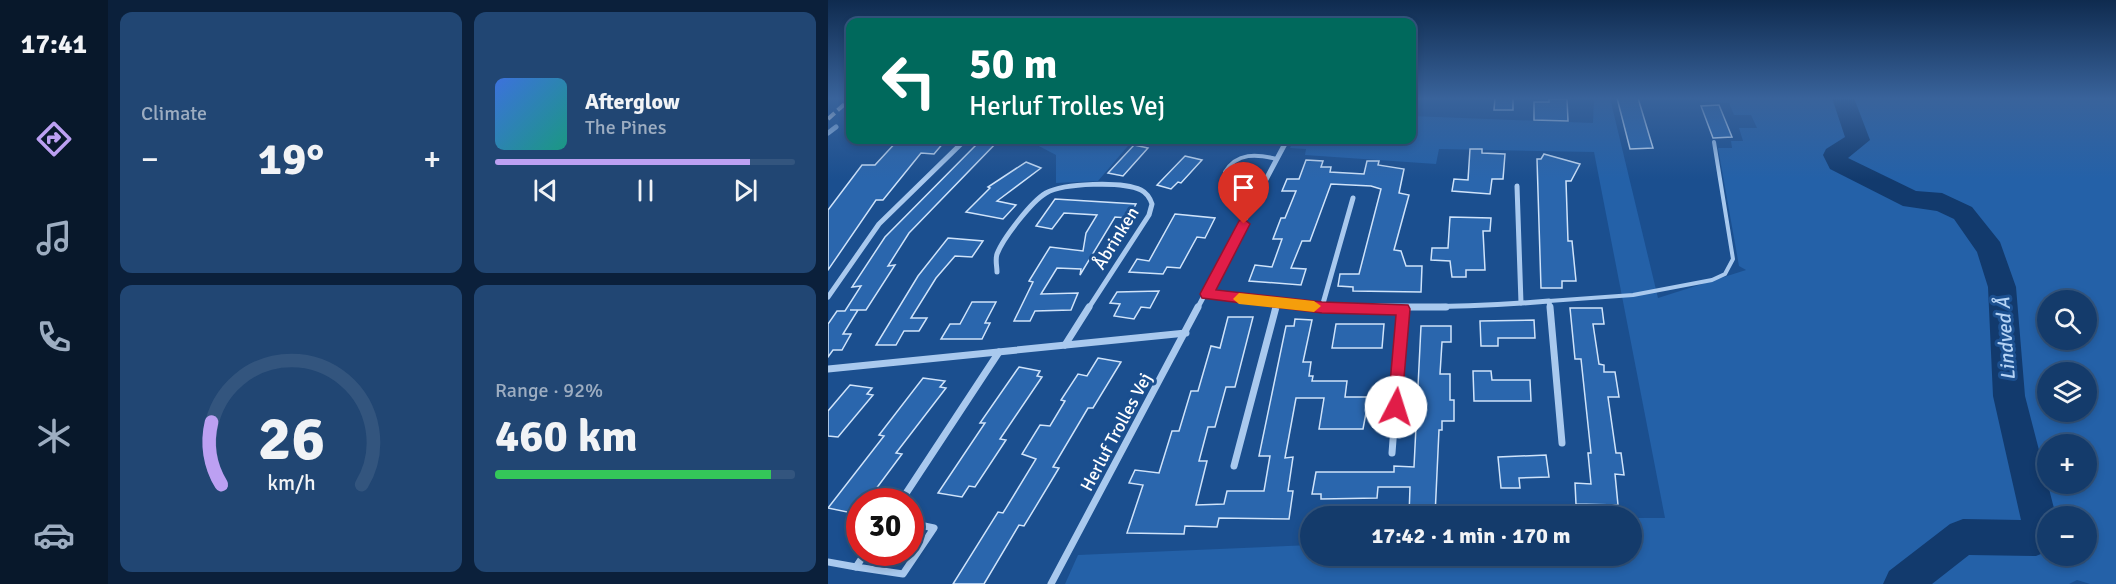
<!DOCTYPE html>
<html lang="en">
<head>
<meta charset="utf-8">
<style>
  body { margin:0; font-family:Signika,sans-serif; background:#214673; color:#f1f3f6; height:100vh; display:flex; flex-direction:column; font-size:22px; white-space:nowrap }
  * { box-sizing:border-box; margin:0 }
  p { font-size:20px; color:#9dadc1 }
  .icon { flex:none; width:33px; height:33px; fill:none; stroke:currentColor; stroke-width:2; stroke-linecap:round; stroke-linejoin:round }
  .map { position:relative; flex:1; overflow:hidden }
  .drawer { display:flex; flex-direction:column; gap:12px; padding:12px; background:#0b203b; width:720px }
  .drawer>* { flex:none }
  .guide { position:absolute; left:18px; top:18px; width:570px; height:126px; border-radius:12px; box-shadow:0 3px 9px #0003,0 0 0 2px #33557e; background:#00695c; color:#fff; overflow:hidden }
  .controls { position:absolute; left:1209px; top:290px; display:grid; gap:12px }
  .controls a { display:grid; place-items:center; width:60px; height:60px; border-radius:50%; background:#143b6b; box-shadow:0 3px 9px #0003,0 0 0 2px #33557e; font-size:30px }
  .speed { position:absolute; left:18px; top:488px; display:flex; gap:12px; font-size:30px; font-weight:700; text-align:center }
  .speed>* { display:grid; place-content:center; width:78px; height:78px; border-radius:50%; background:#143b6b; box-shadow:0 3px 9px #0003,0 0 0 2px #33557e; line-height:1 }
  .speed .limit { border:9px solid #d22; background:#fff; color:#111 }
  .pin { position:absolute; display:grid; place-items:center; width:51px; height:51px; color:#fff; margin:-62px -26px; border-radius:50% 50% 50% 0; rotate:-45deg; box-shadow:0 0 6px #0007 }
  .pin .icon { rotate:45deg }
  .me { position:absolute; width:66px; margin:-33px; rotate:5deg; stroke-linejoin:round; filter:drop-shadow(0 0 4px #0008) }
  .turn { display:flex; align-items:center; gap:21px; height:126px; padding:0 24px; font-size:27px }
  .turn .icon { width:78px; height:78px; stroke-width:2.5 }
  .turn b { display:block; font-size:42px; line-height:51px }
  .big { font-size:45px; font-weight:700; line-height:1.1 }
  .drawer .card { flex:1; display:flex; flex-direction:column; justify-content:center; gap:9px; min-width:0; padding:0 21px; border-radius:12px; background:#214673 }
  .drawer .dial { align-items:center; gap:0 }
  .dial svg { height:156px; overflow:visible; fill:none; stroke:#33557e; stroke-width:7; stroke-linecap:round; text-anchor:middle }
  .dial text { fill:#f1f3f6; stroke:none }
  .song { display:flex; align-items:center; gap:18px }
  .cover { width:72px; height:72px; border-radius:9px; background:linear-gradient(135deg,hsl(220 70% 55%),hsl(170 70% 35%)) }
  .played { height:6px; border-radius:3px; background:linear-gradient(90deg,#bca0f2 85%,#33557e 85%) }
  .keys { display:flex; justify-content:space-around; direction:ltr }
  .heat { display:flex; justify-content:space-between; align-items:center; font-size:33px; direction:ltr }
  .charge { height:9px; border-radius:4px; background:linear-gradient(90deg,#34c759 92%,#33557e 0) }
  .drawer .tiles { flex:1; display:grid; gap:12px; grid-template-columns:repeat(2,1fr) }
  .trip { position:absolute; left:472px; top:506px; width:342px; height:60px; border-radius:30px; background:#143b6b; box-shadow:0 3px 9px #0003,0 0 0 2px #33557e; font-weight:700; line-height:60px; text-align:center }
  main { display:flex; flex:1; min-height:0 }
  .tabs { display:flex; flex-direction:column; width:108px; justify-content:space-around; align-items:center; background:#08182b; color:#9dadc1 }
  .tabs .icon { width:42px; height:42px }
  .tabs .selected { color:#bca0f2 }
  .tabs b { font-size:27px; color:#f1f3f6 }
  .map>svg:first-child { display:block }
  .green { fill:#2461a8; fill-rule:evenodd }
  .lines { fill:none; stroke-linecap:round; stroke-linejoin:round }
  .river { fill:#123a6d; fill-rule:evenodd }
  .building { fill:#2a66ad; stroke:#cfe3fa; stroke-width:1.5 }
  .lane { stroke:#a9c9ee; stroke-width:4 }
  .street-far1 { stroke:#a9c9ee; stroke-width:5 }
  .street { stroke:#a9c9ee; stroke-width:7 }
  .rail { stroke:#fff; stroke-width:4; stroke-dasharray:9 4; stroke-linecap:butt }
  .route { fill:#e11d48; stroke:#92132f; stroke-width:1.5 }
  .slow { fill:#f59e0b }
  .labels { text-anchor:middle; stroke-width:6; stroke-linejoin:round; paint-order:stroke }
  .street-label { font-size:18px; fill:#fff; stroke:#1b4f8f }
  .water-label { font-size:20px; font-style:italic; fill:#b5d3f5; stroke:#1b4f8f }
</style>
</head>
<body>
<main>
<nav class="tabs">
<b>17:41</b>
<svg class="icon selected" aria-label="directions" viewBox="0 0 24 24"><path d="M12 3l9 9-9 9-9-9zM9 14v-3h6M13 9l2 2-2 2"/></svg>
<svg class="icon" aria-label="music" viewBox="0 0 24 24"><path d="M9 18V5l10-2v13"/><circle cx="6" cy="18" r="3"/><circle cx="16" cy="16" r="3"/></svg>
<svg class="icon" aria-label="phone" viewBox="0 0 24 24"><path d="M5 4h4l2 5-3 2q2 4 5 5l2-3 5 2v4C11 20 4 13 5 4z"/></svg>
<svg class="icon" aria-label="climate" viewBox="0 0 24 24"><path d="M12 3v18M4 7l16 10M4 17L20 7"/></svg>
<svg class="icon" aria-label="car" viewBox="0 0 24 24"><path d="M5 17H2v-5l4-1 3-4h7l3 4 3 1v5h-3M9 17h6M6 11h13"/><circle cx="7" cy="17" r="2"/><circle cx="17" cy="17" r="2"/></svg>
</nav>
<section class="drawer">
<div class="tiles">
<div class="card"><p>Climate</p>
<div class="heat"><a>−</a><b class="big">19°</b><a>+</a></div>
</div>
<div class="card">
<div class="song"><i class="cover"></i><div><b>Afterglow</b><p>The Pines</p></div></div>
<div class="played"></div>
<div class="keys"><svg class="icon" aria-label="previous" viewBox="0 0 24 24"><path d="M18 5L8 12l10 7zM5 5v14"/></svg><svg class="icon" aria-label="pause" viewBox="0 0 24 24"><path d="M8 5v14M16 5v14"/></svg><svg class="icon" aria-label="next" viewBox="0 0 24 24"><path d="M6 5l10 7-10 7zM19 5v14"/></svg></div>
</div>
<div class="card dial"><svg viewBox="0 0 100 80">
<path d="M14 69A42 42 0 1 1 86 69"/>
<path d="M14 69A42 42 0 0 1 9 37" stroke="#bca0f2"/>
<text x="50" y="56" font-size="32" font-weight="700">26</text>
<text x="50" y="72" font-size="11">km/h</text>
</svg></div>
<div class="card"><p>Range · 92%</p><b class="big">460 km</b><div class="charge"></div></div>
</div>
</section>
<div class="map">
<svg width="1288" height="584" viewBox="0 0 1288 584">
  <rect width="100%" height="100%" fill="#1b4f8f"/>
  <!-- green -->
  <g class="green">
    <path d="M 766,98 L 782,98 L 830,298 L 918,270 L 911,266 L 890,148 L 904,148 L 903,141 L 915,141 L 911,128 L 929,128 L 923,115 L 906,115 L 901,103 L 873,102 L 871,98 L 1288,98 L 1288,584 L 1262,584 L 1249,580 L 1241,584 L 237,584 L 250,555 L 483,545 L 483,555 L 804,555 L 804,518 L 837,518 L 766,152 L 611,149 L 608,164 L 477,155 L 478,149 L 462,148 L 466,140 L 584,140 L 584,116 L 765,123 ZM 1220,300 L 1258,300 L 1258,339 L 1220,339 ZM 1220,372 L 1258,372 L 1258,411 L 1220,411 ZM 1220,444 L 1258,444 L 1258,483 L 1220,483 ZM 1220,516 L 1258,516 L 1258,555 L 1220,555 Z"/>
    <polygon points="207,140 305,140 270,181 228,183 228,155 205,143"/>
  </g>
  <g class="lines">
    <!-- river -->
    <polygon class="river" points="1004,98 1026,98 1042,140 1020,158 1088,191 1114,193 1144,207 1172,242 1188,287 1197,396 1228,516 1220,516 1220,551 1208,556 1141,555 1104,584 1055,584 1061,571 1122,524 1135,519 1193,520 1165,396 1160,287 1149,252 1126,219 1109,211 1075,206 1002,169 995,155 998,149 1017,137"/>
  </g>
  <!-- building -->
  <g class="building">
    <polygon points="667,98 685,98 685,110 666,110"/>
    <polygon points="789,98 810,98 825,148 802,149"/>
    <polygon points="721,99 739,99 740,121 706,120 706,102 721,102"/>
    <polygon points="891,105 904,137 885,138 873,106"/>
    <polygon points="70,140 117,141 106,154 93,153 55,200 48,200 0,270 0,210 34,165 47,165"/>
    <polygon points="153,140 171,140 81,233 60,266 67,265 38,310 22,310 30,310 15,334 23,334 14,350 5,350 0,357 0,324 9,311 17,311 33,286 24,287 57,237"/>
    <polygon points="306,145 320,148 295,176 280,173"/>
    <polygon points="642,149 654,149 654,153 677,154 675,179 664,179 662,194 624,191 626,179 640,180"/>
    <polygon points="716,154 752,164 743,181 738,181 740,241 744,241 748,281 734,281 734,288 713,288 709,159 713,159"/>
    <polygon points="357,156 374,160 353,183 350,182 343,189 329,185"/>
    <polygon points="478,160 495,161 493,167 503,167 502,172 536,174 539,161 551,161 550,165 576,169 571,193 581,195 566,250 573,251 578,266 594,266 593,292 525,291 525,287 510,286 512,274 531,274 553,189 543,186 503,184 482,241 474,241 463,268 478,269 473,285 421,281 427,265 444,267 454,239 445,239 453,218 457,218 468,191 454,191 459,179 471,179"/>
    <polygon points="198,162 213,168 169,201 188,205 175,219 138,212 162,188 160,187"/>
    <polygon points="227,199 308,204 300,218 287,217 252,275 253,269 229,268 213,294 250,293 243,310 207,311 202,321 186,321 205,282 201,281 222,247 255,251 258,233 269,215 236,213 224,229 208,226"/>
    <polygon points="347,214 387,218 377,238 369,237 352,268 339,267 335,274 301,272 309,259 321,261"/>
    <polygon points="622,217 663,218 662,231 655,231 657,270 638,270 638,277 624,277 622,261 603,260 604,248 620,248"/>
    <polygon points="120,238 155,241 144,257 127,256 108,278 83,318 99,318 91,331 76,331 68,345 48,345 90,276"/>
    <polygon points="331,291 322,308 313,307 306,319 286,316 292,304 282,303 289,292"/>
    <polygon points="144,302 168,302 157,323 162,323 154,339 113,339 122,324 132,324"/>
    <polygon points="742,308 774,308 776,324 765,324 771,364 776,365 776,372 787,372 791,397 780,397 788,453 793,453 796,475 787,474 790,505 748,504 747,483 763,484 760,453 763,453 753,359 747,359"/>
    <polygon points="400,317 425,317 407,387 398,387 387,427 380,427 371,461 379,461 368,505 396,504 399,491 436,491 442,456 431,456 458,326 466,326 467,319 484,320 475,362 483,362 481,376 485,376 484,381 519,381 517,397 541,397 535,429 491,429 496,398 468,398 457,458 465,457 460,491 465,491 461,519 391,518 389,527 357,526 356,534 299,533 315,485 301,483 307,470 331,473 344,431 351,431 363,391 370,391 383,346 392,348"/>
    <polygon points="706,320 707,338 670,338 670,346 653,346 652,321"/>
    <polygon points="508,324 556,324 554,348 504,348"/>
    <polygon points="593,326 623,326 623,342 614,342 612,374 622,374 622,400 626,400 626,421 614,421 614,430 611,430 607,516 581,516 582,487 550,487 549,498 493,499 493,494 484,494 488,472 566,472 566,466 586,467"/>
    <polygon points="270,358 293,362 265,408 260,408 225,467 231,468 196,526 191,525 156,584 125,584 170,512 175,513 208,459 194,454 212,425 222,426 237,401 233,400 250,374 259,376"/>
    <polygon points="191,367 212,371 209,376 214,377 172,439 178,440 147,487 141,486 134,497 110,493 157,423 152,423"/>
    <polygon points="645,371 663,371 664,380 702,380 703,401 646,401"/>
    <polygon points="95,378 117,381 112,387 118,388 68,453 74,454 39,501 32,501 24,513 0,508 56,436 51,435"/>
    <polygon points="22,385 44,388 39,394 45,395 10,437 0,436 0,411"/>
    <polygon points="718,455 721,477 691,478 692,488 673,488 670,457"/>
  </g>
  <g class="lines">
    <!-- lane -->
    <g class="lane">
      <path d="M 425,206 L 399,180 L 397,172 C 409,152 429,154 449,159"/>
      <polyline points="721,301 805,295 884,280 897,274 905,259 886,142"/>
    </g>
    <!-- street-far1 -->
    <g class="street-far1">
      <polyline points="0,133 8,127"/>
      <polyline points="689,186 693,303"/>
      <path d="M 169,272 C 169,266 167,260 169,254 C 175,238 204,201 218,193 C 236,183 294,181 313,190 C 319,193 322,198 324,204 L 321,215 L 260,309"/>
      <path d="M 379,295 C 493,308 606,311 721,301 L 722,309"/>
      <polyline points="0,297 51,224 137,140"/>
      <polyline points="494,307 525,198"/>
      <polyline points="369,309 459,140"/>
      <polyline points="447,309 449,303"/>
    </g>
    <!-- street -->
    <g class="street">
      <polyline points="542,307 618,307"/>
      <polyline points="722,307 734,443"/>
      <polyline points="237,345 261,307"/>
      <polyline points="0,369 358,333"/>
      <polyline points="564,453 575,309"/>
      <polyline points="406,466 448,307"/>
      <polyline points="73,501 171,352"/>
      <polyline points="38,552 28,567 75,574 106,528 82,523"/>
      <polyline points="0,562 28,567"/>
      <polyline points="223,584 370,307"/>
    </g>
    <!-- rail -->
    <polyline class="rail" points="0,119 22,99"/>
  </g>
  <!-- sky -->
  <linearGradient id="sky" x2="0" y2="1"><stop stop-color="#0f2b4f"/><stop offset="0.55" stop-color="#39639b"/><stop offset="1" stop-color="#39639b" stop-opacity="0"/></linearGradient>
  <rect width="1288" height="179" fill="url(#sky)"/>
  <!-- route -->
  <polygon class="route" points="416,219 422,224 388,290 494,302 580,305 582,309 573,412 562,412 560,407 568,315 494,313 374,298 372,294 411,221"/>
  <!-- slow -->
  <polygon class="slow" points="411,293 486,301 493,306 486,312 411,304 405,299"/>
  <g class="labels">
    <!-- street labels -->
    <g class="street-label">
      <text transform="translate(288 238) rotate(-58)" y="6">Åbrinken</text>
      <text transform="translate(288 432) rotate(-62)" y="6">Herluf Trolles Vej</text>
    </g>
    <!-- water labels -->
    <g class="water-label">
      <text transform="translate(1177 339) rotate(-94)" y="7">Lindved Å</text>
    </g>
  </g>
</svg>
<div class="controls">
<a><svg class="icon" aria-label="search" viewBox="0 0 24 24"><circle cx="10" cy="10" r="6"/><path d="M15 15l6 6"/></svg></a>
<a><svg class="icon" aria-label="layers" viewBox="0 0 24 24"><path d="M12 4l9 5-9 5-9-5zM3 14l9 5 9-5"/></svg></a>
<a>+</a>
<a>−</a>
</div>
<div class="speed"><div class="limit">30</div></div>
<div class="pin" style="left:416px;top:224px;background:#d93025"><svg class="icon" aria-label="arrive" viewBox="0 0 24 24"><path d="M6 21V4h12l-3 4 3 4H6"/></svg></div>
<svg class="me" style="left:568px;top:407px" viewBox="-20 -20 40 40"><circle r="19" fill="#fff"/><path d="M0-13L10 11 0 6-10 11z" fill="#e11d48"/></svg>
<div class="trip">17:42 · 1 min · 170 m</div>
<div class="guide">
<div class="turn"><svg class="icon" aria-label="left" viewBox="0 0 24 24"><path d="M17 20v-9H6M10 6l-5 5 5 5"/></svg><div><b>50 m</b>Herluf Trolles Vej</div></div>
</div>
</div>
</main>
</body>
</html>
